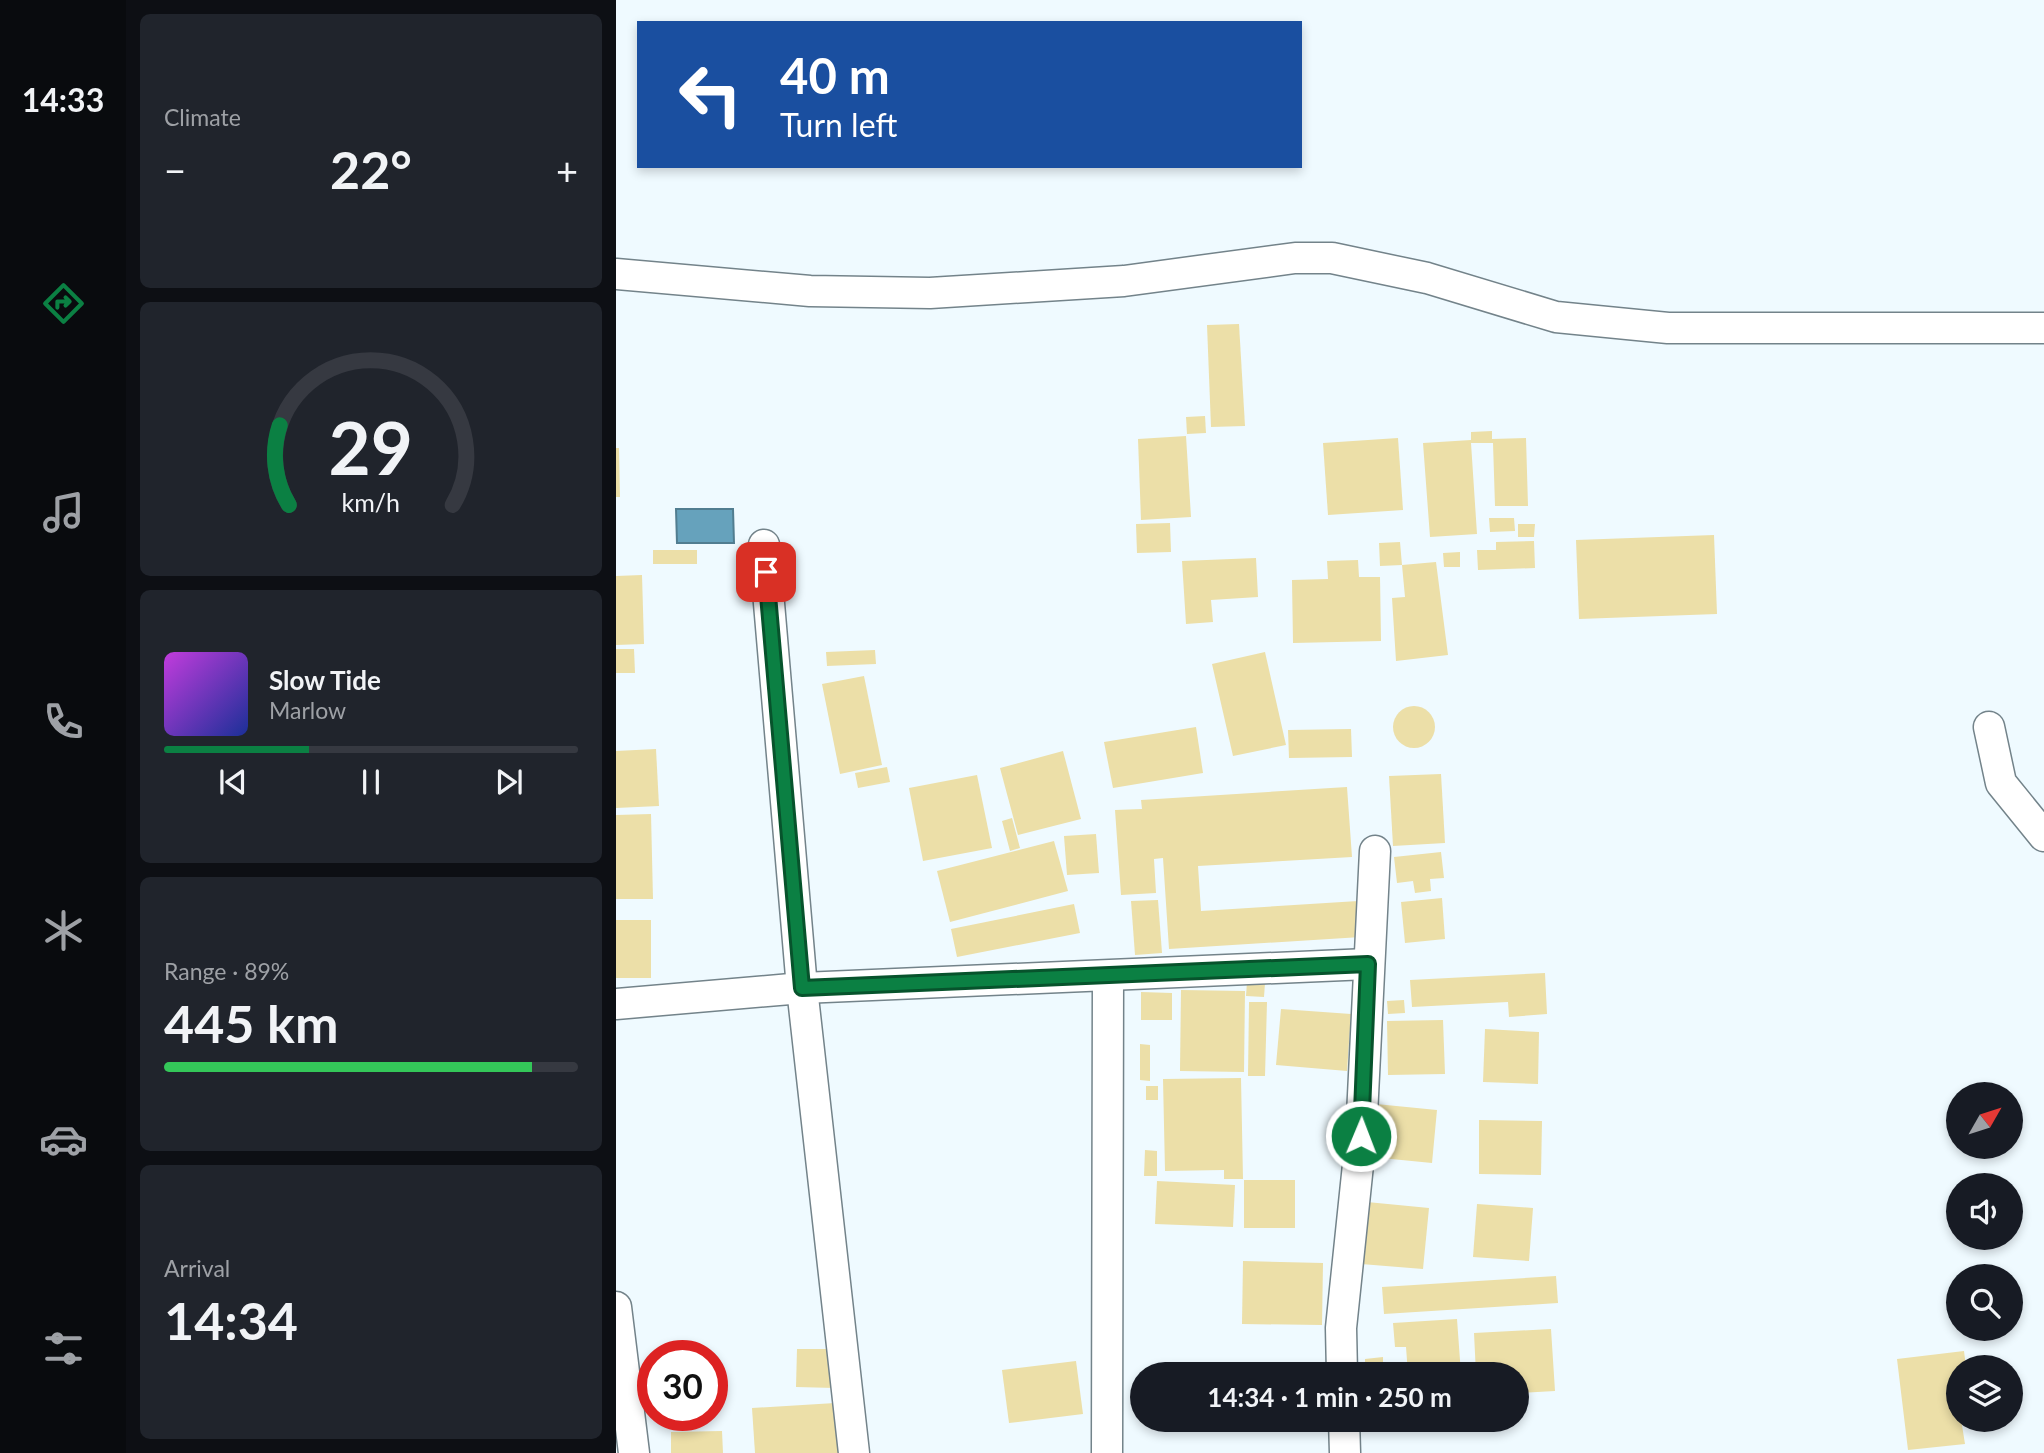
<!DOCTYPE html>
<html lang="en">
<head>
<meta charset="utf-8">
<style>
  body { margin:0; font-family:Lato,sans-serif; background:#20242c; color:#f1f3f6; height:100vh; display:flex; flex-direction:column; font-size:26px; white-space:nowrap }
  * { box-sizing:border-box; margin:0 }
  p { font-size:23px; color:#9ea1a6 }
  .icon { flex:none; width:38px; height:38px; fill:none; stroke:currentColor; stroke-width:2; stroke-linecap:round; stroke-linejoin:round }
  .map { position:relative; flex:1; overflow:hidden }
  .panel { display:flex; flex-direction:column; gap:14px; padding:14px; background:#0d0f14; width:490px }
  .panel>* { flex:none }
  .banner { position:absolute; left:21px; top:21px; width:665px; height:147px; border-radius:0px; box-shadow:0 4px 10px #0003; background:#1a4fa0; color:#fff; overflow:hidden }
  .needle { width:46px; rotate:51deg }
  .fabs { position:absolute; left:1330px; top:1082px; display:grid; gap:14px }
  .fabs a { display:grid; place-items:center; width:77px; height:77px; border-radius:50%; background:#171b24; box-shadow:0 4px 10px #0003; font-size:35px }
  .speed { position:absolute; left:21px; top:1340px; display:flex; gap:14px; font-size:35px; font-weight:700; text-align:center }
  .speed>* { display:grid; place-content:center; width:91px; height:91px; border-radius:50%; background:#171b24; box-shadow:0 4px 10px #0003; line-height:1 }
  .speed .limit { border:10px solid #d22; background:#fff; color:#111 }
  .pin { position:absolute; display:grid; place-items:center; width:60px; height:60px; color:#fff; margin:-30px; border-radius:14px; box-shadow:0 4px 10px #0006 }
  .me { position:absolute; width:77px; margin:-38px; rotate:1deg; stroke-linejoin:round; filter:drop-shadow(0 0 5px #0008) }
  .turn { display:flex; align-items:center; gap:24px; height:147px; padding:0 28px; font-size:32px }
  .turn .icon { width:91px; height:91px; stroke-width:2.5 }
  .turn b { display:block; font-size:49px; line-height:60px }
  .big { font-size:52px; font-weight:700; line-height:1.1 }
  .panel .tile { flex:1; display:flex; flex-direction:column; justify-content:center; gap:10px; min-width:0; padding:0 24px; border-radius:10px; background:#20242c }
  .panel .dial { align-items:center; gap:0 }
  .dial svg { height:182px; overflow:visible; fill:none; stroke:#363941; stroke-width:7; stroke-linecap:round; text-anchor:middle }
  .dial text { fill:#f1f3f6; stroke:none }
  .song { display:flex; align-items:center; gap:21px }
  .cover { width:84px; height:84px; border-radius:10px; background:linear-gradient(135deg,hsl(290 70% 55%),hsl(230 70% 35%)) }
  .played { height:7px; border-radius:4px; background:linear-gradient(90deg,#0b8043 35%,#363941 35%) }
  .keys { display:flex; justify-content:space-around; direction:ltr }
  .heat { display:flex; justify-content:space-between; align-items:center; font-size:38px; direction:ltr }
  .charge { height:10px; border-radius:5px; background:linear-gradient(90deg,#34c759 89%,#363941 0) }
  .trip { position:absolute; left:514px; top:1362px; width:399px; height:70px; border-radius:35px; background:#171b24; box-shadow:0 4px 10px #0003; font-weight:700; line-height:70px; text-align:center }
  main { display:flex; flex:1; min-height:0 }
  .tab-bar { display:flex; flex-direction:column; width:126px; justify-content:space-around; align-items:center; background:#090b0e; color:#9ea1a6 }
  .tab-bar .icon { width:49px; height:49px }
  .tab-bar .selected { color:#0b8043 }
  .tab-bar b { font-size:32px; color:#f1f3f6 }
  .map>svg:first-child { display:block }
  .water { fill:#66a2bc; stroke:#517d90; stroke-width:2 }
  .building { fill:#ecdfa8 }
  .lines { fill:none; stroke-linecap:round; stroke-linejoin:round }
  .minor-casing { stroke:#73838a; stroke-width:33 }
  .minor { stroke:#fff; stroke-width:30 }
  .route-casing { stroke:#07532c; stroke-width:18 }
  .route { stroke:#0b8043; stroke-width:12 }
</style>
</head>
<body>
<main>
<nav class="tab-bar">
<b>14:33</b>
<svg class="icon selected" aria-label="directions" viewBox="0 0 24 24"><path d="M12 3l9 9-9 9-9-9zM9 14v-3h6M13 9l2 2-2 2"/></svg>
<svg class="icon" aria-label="music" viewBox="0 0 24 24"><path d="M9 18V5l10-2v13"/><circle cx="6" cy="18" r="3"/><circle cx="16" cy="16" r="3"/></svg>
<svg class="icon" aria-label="phone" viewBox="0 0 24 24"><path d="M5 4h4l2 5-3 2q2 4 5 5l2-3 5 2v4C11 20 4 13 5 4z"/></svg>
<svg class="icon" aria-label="climate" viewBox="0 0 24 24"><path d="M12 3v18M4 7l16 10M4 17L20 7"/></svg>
<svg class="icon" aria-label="car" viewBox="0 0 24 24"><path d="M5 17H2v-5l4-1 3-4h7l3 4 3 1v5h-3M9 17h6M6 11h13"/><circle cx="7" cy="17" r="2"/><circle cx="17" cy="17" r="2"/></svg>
<svg class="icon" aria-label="filters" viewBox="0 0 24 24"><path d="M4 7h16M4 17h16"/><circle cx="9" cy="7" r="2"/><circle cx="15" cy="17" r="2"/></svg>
</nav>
<section class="panel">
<div class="tile"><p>Climate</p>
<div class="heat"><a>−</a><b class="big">22°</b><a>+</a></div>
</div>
<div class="tile dial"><svg viewBox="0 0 100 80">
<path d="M14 69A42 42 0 1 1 86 69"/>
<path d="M14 69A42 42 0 0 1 10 34" stroke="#0b8043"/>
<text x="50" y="56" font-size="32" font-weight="700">29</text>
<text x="50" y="72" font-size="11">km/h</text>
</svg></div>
<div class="tile">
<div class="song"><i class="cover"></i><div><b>Slow Tide</b><p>Marlow</p></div></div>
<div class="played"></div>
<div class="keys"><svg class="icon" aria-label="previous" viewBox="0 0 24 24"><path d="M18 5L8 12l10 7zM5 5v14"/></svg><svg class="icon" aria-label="pause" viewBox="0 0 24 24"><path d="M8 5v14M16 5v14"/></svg><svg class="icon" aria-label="next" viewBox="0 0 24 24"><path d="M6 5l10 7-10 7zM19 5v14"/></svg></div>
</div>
<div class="tile"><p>Range · 89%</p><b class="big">445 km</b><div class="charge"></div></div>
<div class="tile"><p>Arrival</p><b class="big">14:34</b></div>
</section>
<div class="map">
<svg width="1428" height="1453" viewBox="0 0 1428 1453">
  <rect width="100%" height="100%" fill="#effaff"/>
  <!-- water -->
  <polygon class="water" points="60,509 117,509 118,543 61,543"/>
  <!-- building -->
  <g class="building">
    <polygon points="623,324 629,426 595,427 591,325"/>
    <polygon points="589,416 590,433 571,434 570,417"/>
    <polygon points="876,431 876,439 910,438 912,506 879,506 877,443 855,443 861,534 814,537 807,443 855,440 855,432"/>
    <polygon points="570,436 575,517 525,520 522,439"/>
    <polygon points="782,438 787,510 712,515 707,443"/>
    <polygon points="0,448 3,448 4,497 0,497"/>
    <polygon points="873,518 898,518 899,531 874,532"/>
    <polygon points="554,523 555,552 521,553 520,524"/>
    <polygon points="902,524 919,524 918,537 902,537"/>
    <polygon points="1098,535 1101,614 963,619 960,540"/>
    <polygon points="918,541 919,568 862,570 861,550 880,550 880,542"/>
    <polygon points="784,542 786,565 820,562 832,655 780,661 776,598 789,597 786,565 764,566 763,543"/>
    <rect x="37" y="550" width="44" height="14"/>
    <polygon points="844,552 844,567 828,567 827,553"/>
    <polygon points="640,558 642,597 595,600 597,622 570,624 566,561"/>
    <polygon points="742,560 743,577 764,577 765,641 677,643 676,580 712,579 711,561"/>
    <polygon points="26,575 28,644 0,645 0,576"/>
    <polygon points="0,649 18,649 19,673 0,673"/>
    <polygon points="259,650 260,664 211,666 210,652"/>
    <polygon points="649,652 670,745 617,756 596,664"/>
    <polygon points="248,676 266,765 224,774 206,684"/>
    <circle cx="798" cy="727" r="21"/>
    <polygon points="580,727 587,773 497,788 488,742"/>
    <polygon points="735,729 736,757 673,758 672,730"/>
    <polygon points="40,749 43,806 0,808 0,751"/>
    <polygon points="447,751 465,819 402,835 384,768"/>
    <polygon points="271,767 274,782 242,788 239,773"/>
    <polygon points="825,774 829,843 777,846 773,776"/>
    <polygon points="361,775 376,848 307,861 293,788"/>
    <polygon points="731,787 736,857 582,866 585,911 742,901 745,937 553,949 547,858 538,859 540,893 505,895 499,810 526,809 525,800"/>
    <polygon points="35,814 37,899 0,899 0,815"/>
    <polygon points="396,818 404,848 394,851 386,821"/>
    <polygon points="480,834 483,873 451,875 448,836"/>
    <polygon points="438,841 452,891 334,922 321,871"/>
    <polygon points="825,852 828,878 814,879 815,891 799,893 797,881 781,883 778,857"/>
    <polygon points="826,898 829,939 789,943 785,902"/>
    <polygon points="542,900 546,953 519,955 515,901"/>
    <polygon points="458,904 464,933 341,957 335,929"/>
    <rect x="0" y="920" width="35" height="58"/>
    <polygon points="929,973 931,1014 893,1017 892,1002 796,1007 794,980"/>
    <polygon points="631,982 649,983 648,997 630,996"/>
    <polygon points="565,990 629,991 628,1072 564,1071"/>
    <polygon points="525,992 556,993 556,1020 525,1020"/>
    <polygon points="788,1000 789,1013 772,1014 771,1001"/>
    <polygon points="633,1002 651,1002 649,1076 632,1076"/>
    <polygon points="665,1009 735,1014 731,1071 660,1065"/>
    <polygon points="827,1020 829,1074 772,1075 771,1021"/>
    <polygon points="869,1029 923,1032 922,1084 867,1082"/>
    <polygon points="524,1044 534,1045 534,1081 524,1080"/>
    <polygon points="625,1078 627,1179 608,1179 608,1170 549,1171 547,1079"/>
    <rect x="530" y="1086" width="12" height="14"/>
    <polygon points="760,1104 821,1110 816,1163 755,1157"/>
    <polygon points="863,1120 926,1121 925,1175 863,1174"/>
    <polygon points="529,1150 541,1151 541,1176 528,1176"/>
    <rect x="628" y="1180" width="51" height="48"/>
    <polygon points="541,1181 619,1185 617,1227 539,1224"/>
    <polygon points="751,1202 813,1208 807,1269 745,1264"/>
    <polygon points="861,1204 917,1208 913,1261 857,1257"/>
    <polygon points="627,1261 707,1263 706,1325 626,1324"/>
    <polygon points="940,1276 942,1303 768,1314 766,1287"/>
    <polygon points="841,1319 845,1374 792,1374 790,1347 779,1347 777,1323"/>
    <polygon points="935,1329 939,1391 901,1393 901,1374 860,1374 858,1333"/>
    <polygon points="181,1349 219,1349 219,1388 180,1387"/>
    <polygon points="1348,1351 1350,1367 1342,1367 1342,1419 1345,1419 1349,1444 1292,1450 1281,1359"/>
    <polygon points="767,1357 767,1374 749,1374 749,1359"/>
    <polygon points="460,1361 467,1414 393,1423 386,1370"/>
    <polygon points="219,1403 223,1453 139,1453 136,1408"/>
    <polygon points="106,1431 107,1453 55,1453 55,1432"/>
  </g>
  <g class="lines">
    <defs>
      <g id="minor">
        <polyline points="0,274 194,291 314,293 508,281 679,258 716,258 811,278 940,317 1052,328 1428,328"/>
        <polyline points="148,545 186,988 238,1453"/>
        <polyline points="1373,727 1385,783 1428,836"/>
        <polyline points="0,1004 186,988 752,964"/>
        <polyline points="0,1307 18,1453"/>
        <polyline points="726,1374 725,1328 745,1136 759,851"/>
        <polyline points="728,1419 729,1453"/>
        <polyline points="491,1453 492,976"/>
      </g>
    </defs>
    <!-- minor casing -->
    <use href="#minor" class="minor-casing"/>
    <!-- minor -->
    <use href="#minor" class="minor"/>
  </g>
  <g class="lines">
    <defs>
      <polyline id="route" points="150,572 186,988 752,964 745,1136"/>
    </defs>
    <!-- route casing -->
    <use href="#route" class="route-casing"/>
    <!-- route -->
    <use href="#route" class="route"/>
  </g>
</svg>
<div class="fabs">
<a><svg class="needle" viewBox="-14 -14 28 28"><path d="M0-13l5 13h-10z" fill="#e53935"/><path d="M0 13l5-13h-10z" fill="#9ea1a6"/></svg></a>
<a><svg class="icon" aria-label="sound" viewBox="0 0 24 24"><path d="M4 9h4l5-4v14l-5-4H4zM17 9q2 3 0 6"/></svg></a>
<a><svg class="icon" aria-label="search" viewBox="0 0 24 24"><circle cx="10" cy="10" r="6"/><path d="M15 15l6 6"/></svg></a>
<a><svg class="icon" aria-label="layers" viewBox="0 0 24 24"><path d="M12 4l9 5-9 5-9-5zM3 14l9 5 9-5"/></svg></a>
</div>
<div class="speed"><div class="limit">30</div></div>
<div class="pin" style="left:150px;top:572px;background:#d93025"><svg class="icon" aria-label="arrive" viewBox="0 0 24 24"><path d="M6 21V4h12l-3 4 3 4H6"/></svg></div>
<svg class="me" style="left:745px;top:1136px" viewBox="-20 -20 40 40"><circle r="17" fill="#0b8043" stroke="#fff" stroke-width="3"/><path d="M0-11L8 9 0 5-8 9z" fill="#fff"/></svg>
<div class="trip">14:34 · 1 min · 250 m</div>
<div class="banner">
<div class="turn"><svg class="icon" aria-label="left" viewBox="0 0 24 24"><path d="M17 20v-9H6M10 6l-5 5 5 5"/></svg><div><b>40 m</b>Turn left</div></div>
</div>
</div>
</main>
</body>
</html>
